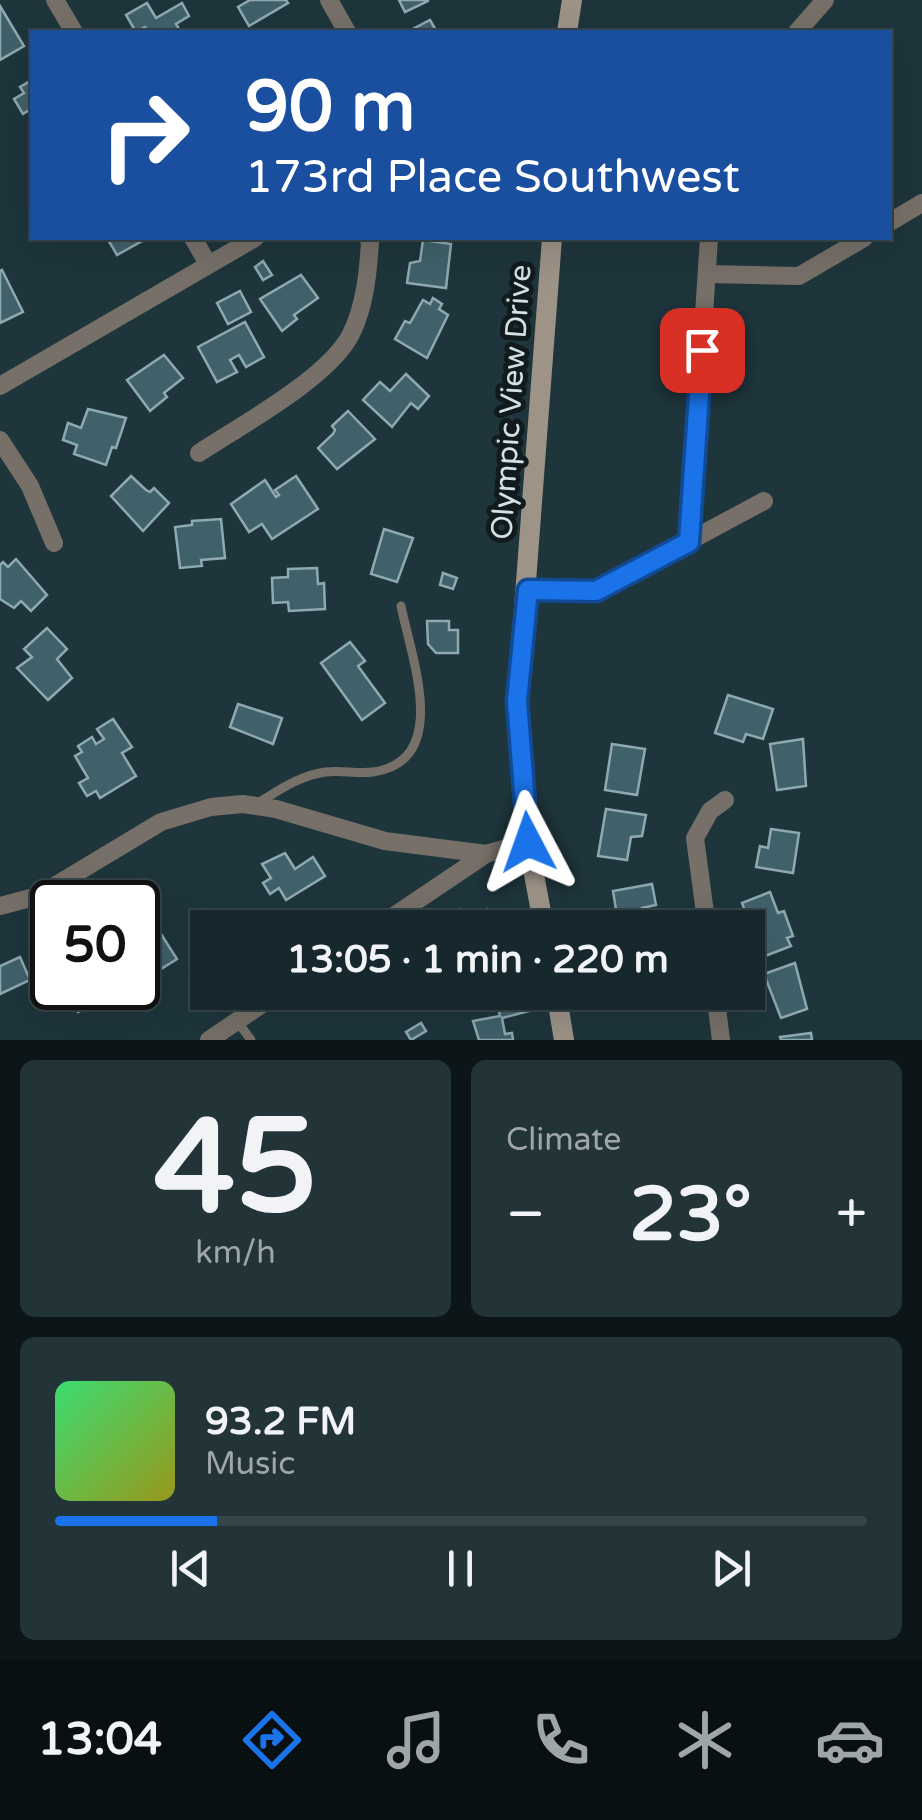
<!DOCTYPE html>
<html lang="en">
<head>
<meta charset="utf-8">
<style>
  body { margin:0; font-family:"Varela Round",sans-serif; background:#233439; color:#f1f3f6; height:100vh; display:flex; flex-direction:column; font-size:38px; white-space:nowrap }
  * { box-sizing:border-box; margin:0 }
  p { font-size:32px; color:#9ea6aa }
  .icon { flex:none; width:55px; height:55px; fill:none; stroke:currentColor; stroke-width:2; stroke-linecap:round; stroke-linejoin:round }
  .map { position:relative; height:1040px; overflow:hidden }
  .details { display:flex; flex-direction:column; gap:20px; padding:20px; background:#0c1619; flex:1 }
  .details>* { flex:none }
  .banner { position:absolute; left:30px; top:30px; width:862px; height:210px; border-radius:0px; box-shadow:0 10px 40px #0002,0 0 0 2px #354449; background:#1a4fa0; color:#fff; overflow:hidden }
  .speed { position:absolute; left:30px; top:880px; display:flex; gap:20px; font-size:50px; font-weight:700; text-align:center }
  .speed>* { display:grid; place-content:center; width:130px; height:130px; border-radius:50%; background:#16282d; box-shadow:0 10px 40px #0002,0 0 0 2px #354449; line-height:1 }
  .speed .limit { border:5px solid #111; border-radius:15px; background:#fff; color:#111 }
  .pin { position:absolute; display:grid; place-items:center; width:85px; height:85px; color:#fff; margin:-42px; border-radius:20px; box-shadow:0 5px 15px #0006 }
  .me { position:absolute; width:110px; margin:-55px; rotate:356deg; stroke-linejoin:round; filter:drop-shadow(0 0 8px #0008) }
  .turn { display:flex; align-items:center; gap:35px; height:210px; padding:0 50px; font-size:45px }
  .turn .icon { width:130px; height:130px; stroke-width:2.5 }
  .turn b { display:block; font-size:70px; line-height:85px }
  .big { font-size:75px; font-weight:800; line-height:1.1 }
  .details .card { flex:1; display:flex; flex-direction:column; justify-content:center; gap:15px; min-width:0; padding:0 35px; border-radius:15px; background:#233439 }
  .details .dial { align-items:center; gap:0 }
  .dial b { font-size:130px; line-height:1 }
  .song { display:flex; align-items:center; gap:30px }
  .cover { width:120px; height:120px; border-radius:15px; background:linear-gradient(135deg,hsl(140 70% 55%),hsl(60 70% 35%)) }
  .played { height:10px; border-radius:5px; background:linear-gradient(90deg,#1a73e8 20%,#354449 20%) }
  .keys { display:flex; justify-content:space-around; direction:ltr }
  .heat { display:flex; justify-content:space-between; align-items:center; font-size:55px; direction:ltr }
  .details .tiles { flex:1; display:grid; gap:20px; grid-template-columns:1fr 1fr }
  .card:last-child { grid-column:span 2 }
  .trip { position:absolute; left:190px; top:910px; width:575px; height:100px; border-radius:0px; background:#16282d; box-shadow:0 10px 40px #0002,0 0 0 2px #354449; font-weight:800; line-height:100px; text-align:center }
  .menu { display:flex; height:160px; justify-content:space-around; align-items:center; background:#091012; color:#9ea6aa }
  .menu .icon { width:70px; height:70px }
  .menu .active { color:#1a73e8 }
  .menu b { font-size:45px; color:#f1f3f6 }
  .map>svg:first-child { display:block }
  .building { fill:#41616a; stroke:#8fa9b1; stroke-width:2.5 }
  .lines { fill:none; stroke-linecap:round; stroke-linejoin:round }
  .service { stroke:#767068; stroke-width:9 }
  .minor { stroke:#767068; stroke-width:18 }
  .secondary { stroke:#9d9387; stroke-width:20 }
  .route-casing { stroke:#114b97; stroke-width:25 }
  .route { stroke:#1a73e8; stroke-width:18 }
  .labels { text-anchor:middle; stroke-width:10; stroke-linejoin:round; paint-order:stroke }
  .street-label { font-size:30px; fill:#d3e1e5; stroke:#111b1e }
</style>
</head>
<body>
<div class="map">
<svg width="922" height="1040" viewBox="0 0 922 1040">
  <rect width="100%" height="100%" fill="#1e353c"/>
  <!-- building -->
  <g class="building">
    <polygon points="250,0 286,0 288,3 249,26 238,7"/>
    <polygon points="399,0 428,0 428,1 405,12"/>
    <polygon points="147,3 156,18 182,3 189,16 176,24 181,32 148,32 145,27 136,32 126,15"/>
    <polygon points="0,6 24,46 0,60"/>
    <polygon points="430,20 437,32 407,32"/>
    <polygon points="32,80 32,108 23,114 14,99 24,93 20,87"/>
    <polygon points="107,238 140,238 142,241 117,255"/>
    <polygon points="423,240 451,244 446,288 407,283 410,263 420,261"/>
    <polygon points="263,261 272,275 263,280 255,267"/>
    <polygon points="2,270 23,312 0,323 0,271"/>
    <polygon points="301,275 318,298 294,315 297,319 282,331 260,299"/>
    <polygon points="240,291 251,312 228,324 217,303"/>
    <polygon points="433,298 442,304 439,309 448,315 427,358 395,339 405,321 410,323 423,300 430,304"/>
    <polygon points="245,322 264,357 246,367 239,355 230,360 237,372 217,382 198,347"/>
    <polygon points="164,355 183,378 164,393 167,397 150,411 127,380"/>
    <polygon points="406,374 429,396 418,409 411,403 392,427 363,400 380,382 390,391"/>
    <polygon points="88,409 126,418 116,448 112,447 106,465 74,454 77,445 63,440 68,423 81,428"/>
    <polygon points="348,411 375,439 337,469 318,448 333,434 335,430 332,426"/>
    <polygon points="131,476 146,490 150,492 154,488 169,503 143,531 111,496"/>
    <polygon points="296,476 318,509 272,539 262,524 249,532 231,504 265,480 276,497 279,495 275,490"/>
    <polygon points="221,519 225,558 201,560 202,566 180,568 175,527 192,525 192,521"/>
    <polygon points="384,529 413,538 397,582 371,574"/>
    <polygon points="16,559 47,595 31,611 21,601 14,608 0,599 0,565 3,562 8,567"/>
    <polygon points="317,568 318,584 324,583 325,609 289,611 288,602 273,603 272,578 288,577 288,569"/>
    <polygon points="443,573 457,578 453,589 440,585"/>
    <polygon points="427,621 449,621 449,630 458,630 458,653 436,653 428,644"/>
    <polygon points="47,628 67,649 57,659 72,678 48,700 17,668 32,657 24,649"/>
    <polygon points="350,642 365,661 358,666 385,703 362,720 321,663"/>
    <polygon points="728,695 773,709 763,739 746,734 743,742 715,733"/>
    <polygon points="238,704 282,718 273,744 230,727"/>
    <polygon points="113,719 132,747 122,753 136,776 100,798 96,791 87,796 79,783 88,778 75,756 82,752 78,746 92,737 96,744 104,739 97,729"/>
    <polygon points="803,739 806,786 777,790 770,744"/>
    <polygon points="612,744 645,749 637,795 605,790"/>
    <polygon points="606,809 646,815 642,836 631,837 627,860 598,856"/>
    <polygon points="771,829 799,833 793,873 756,867 760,846 768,848"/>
    <polygon points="285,853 295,869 313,857 325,876 286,900 279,888 270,894 263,883 271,878 262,864"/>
    <polygon points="652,884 656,905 642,908 644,917 659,915 661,928 619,928 613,891"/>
    <polygon points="770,892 778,913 784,911 793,936 787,938 791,946 765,956 762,947 759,948 742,903"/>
    <polygon points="459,909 470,923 487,909 503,928 437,928"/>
    <polygon points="156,926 177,959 153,974 138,950 138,938"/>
    <polygon points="20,957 30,980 0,994 0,966"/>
    <polygon points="795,963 807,1009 781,1018 764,974"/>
    <polygon points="64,988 121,988 78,1012"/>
    <polygon points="398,992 414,992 409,996 414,1003 403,1010 394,995"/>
    <polygon points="508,992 525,992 529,1011 502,1018 505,1034 512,1033 513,1040 479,1040 473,1021 500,1016 495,995"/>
    <polygon points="632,992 663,992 664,1001 634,1006"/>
    <polygon points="421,1023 426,1031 411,1040 406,1032"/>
    <polygon points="811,1033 812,1040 781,1040 780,1037"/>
  </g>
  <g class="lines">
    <!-- service -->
    <g class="service">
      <path d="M 256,804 C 278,791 300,775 326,772 C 341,770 357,774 373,772 C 452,761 411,657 401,606"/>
      <polyline points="237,1021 251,1040"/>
    </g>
    <!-- minor -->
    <g class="minor">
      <polyline points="55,0 74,32"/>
      <polyline points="329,0 347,32"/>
      <polyline points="797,32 825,0"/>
      <polyline points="890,222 922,203"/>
      <polyline points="193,238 208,264"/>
      <polyline points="707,274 799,276 864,238"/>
      <polyline points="0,386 255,238"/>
      <polyline points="0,440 30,486 54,543"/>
      <path d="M 199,453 C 241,425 329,378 351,334 C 365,306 368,273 370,242 L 368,238"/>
      <polyline points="689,542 709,238"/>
      <polyline points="527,590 596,591 764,501"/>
      <polyline points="0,906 38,896 161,822 211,807 243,804 276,809 385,841 486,854 528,842"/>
      <polyline points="376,928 486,854"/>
      <polyline points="707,928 695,838 710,811 725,800"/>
      <polyline points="715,992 721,1040"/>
      <polyline points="209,1040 280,992"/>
    </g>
    <!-- secondary -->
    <g class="secondary">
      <polyline points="567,32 572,0"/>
      <polyline points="544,928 528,842 517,701 552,238"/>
      <polyline points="556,992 564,1040"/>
    </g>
  </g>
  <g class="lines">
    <defs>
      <polyline id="route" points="528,842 517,701 528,590 596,591 689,542 702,350"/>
    </defs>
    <!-- route casing -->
    <use href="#route" class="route-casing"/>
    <!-- route -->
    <use href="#route" class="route"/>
  </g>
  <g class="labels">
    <!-- street labels -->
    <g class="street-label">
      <text transform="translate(511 402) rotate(-86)" y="10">Olympic View Drive</text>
    </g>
  </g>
</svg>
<div class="speed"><div class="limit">50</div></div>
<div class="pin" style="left:702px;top:350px;background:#d93025"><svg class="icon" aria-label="arrive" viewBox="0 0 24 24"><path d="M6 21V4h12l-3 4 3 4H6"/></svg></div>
<svg class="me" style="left:528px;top:842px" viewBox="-20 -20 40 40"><path d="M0-17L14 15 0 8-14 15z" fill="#1a73e8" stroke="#fff" stroke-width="4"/></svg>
<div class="trip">13:05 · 1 min · 220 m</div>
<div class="banner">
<div class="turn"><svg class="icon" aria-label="right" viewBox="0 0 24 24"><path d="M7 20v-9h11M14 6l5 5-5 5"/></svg><div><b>90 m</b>173rd Place Southwest</div></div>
</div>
</div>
<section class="details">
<div class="tiles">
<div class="card dial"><b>45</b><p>km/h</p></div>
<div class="card"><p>Climate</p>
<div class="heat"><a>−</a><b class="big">23°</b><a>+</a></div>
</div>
<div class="card">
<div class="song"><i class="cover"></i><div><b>93.2 FM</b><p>Music</p></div></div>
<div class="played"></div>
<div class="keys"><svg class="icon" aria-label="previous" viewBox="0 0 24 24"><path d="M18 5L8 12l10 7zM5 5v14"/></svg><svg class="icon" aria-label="pause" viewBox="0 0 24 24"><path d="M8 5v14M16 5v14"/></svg><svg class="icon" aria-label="next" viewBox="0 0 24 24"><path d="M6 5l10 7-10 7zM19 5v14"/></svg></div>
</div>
</div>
</section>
<nav class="menu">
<b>13:04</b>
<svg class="icon active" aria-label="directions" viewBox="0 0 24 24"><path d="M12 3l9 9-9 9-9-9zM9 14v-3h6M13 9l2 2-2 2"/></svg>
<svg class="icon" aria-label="music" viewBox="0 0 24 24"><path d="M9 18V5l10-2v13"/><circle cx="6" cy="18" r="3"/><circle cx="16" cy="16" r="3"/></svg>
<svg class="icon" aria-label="phone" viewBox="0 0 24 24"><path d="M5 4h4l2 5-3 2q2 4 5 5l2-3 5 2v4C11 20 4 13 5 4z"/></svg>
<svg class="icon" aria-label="climate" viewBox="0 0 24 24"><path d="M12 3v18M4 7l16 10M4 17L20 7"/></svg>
<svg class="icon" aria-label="car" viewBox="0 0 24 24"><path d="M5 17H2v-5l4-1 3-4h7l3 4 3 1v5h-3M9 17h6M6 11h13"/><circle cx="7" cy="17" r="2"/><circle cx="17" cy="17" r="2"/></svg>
</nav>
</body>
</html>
